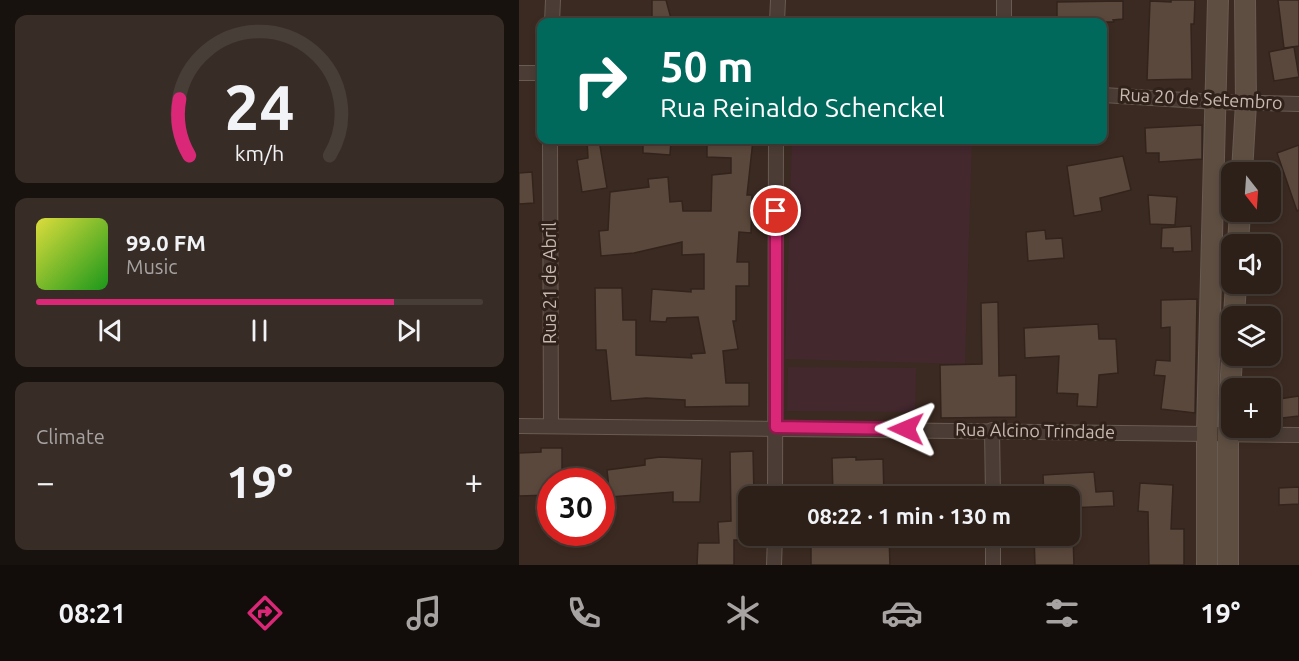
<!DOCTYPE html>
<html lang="en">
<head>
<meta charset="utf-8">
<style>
  body { margin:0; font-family:Ubuntu,sans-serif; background:#382d26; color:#f1f3f6; height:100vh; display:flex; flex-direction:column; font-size:22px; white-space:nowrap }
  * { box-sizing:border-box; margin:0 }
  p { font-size:20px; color:#a6a3a2 }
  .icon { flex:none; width:33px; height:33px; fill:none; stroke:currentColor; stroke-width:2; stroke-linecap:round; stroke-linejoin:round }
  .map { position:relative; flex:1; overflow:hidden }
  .sheet { display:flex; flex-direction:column; gap:15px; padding:15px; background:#18120e; width:519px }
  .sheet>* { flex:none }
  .top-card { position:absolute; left:18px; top:18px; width:570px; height:126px; border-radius:12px; box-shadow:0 3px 9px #0003,0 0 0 2px #483e38; background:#00695c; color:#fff; overflow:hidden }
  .needle { width:39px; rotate:163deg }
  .tools { position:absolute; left:702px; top:162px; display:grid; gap:12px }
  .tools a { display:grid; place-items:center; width:60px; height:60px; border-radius:12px; background:#2c2019; box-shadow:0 3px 9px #0003,0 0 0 2px #483e38; font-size:30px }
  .speed { position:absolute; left:18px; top:468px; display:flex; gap:12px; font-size:30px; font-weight:700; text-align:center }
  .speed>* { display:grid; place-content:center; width:78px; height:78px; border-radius:50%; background:#2c2019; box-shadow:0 3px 9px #0003,0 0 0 2px #483e38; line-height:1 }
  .speed .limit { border:9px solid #d22; background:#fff; color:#111 }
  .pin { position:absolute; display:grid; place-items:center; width:51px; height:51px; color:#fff; margin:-26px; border:3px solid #fff; border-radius:50%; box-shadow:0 2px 6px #0007 }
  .me { position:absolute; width:66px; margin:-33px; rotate:271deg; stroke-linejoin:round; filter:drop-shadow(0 0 4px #0008) }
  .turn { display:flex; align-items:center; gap:21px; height:126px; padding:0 24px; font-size:27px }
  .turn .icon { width:78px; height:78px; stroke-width:2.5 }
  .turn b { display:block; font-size:42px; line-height:51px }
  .big { font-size:45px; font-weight:700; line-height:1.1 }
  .sheet .widget { flex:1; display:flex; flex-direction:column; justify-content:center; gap:9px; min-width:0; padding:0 21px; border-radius:12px; background:#382d26 }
  .sheet .dial { align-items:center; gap:0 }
  .dial svg { height:156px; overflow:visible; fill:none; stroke:#483e38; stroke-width:7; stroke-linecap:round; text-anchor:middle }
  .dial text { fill:#f1f3f6; stroke:none }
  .song { display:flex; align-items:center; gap:18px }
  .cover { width:72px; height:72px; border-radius:9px; background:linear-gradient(135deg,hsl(60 70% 55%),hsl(120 70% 35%)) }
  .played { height:6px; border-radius:3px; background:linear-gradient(90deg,#db2777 80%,#483e38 80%) }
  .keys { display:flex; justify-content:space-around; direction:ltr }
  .heat { display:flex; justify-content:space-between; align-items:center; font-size:33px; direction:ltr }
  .trip { position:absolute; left:219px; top:486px; width:342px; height:60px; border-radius:12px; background:#2c2019; box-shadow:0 3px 9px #0003,0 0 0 2px #483e38; font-weight:700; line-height:60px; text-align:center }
  .dock { display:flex; height:96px; justify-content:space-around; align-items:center; background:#120d0a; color:#a6a3a2 }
  .dock .icon { width:42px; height:42px }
  .dock .selected { color:#db2777 }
  .dock b { font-size:27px; color:#f1f3f6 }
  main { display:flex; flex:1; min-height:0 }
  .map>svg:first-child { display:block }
  .green { fill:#43282e }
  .building { fill:#5b483c; stroke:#32241c; stroke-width:1.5 }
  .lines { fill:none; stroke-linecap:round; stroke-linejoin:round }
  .minor-casing { stroke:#695b52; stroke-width:16 }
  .secondary-casing { stroke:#695b52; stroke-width:22 }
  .minor { stroke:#4b3d35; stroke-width:14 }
  .secondary { stroke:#5e4e42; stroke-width:20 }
  .route-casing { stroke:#8e194d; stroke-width:15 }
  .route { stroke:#db2777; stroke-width:10 }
  .labels { text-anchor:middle; stroke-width:6; stroke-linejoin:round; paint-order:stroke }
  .street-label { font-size:18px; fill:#c7b9af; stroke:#30221a }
</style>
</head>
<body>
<main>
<section class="sheet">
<div class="widget dial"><svg viewBox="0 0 100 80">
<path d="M14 69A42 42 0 1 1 86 69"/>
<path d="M14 69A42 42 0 0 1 9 40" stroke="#db2777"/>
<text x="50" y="56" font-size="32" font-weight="700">24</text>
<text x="50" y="72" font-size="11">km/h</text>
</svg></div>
<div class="widget">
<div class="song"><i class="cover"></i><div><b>99.0 FM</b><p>Music</p></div></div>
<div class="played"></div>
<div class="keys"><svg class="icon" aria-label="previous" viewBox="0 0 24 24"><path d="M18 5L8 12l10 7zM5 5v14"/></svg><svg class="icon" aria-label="pause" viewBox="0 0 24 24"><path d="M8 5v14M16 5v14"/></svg><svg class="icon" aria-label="next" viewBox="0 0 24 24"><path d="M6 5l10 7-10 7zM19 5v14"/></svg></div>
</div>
<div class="widget"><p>Climate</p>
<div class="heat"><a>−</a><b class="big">19°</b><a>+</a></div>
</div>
</section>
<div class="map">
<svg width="780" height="565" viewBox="0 0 780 565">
  <rect width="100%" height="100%" fill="#3b2a21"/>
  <!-- green -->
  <g class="green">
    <polygon points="273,140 453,140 446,364 266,359"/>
    <polygon points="269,367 397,368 396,412 268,411"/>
  </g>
  <!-- building -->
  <g class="building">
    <polygon points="133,0 147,0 153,22 133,22"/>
    <polygon points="652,0 676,0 675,24 672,24 673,79 628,80 631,1 652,2"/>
    <polygon points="759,0 780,0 780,46 765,48"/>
    <polygon points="604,1 604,19 594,20 595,22 538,22 538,2"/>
    <polygon points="775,47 780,77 755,81 750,52"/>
    <polygon points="683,125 683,159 640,162 640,153 627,153 626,128"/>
    <polygon points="68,140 80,140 88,188 63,192 58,160 69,158"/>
    <polygon points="124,140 152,140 151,155 124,153"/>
    <polygon points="188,140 234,140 228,195 233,195 232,233 220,232 218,262 230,262 230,286 217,286 217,321 214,321 219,349 204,351 207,383 230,383 230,406 166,407 166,400 127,398 92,401 87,350 77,350 76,288 103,288 104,320 117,320 117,355 173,358 172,354 186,353 179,317 148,318 147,322 131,321 133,289 172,292 172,289 185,289 185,254 163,255 163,242 115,253 82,256 80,231 89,230 91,192 130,187 129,179 149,177 151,202 163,201 164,211 192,211 193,175 212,173 212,158 188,157"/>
    <polygon points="780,145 780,210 778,211 758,153"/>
    <polygon points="604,156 612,190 581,198 583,211 555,216 548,166"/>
    <polygon points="13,172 15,203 0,204 0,173"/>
    <polygon points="629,195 658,197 656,225 631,224"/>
    <polygon points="672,226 673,251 654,252 654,248 642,248 643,228"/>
    <polygon points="526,230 527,239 543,238 545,258 509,261 507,232"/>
    <polygon points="678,299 676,413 642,409 646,376 635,375 637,360 651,361 651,327 642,328 642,300"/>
    <polygon points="479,302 480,376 497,375 497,417 422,418 421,365 463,364 462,303"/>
    <polygon points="579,324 580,339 597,339 599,373 580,375 578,407 558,406 559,394 538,393 540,356 506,358 505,328"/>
    <polygon points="780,396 780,416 763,418 760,399"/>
    <polygon points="22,448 43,448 43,482 32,482 32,495 0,496 0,453 22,452"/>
    <polygon points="234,451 235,496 230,496 230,504 225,504 227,540 215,540 215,565 178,565 179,543 200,543 199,522 212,521 211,452"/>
    <polygon points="141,457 183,459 181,502 154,502 154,492 91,497 88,470 126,465 126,459"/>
    <polygon points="337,457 337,460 364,459 365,496 314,496 313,458"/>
    <polygon points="575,472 577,492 594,491 595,506 550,508 550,496 525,496 524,475"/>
    <polygon points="621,483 654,485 652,529 665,529 665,565 630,565 629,512 619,511"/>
    <polygon points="780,487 780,504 760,505 760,488"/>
    <polygon points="342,536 370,536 371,565 292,565 292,547 342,546"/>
    <polygon points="515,536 554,536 555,565 516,565"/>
  </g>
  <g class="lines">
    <defs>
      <g id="minor">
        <polyline points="33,22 34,0"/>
        <polyline points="258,22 259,0"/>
        <polyline points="485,22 485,0"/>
        <polyline points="0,73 22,73"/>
        <polyline points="584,95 698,102 780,104"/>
        <polyline points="31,140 32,426"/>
        <polyline points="0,426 780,435"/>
        <polyline points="473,430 474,496"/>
        <polyline points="256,496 257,140"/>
        <polyline points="474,536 474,565"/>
        <polyline points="255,565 256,536"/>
      </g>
      <g id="secondary">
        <polyline points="723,172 727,103 726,0"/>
        <polyline points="719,244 721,212"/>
        <polyline points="715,316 717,284"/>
        <polyline points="688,565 688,433 699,0"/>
        <polyline points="709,565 709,434 713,356"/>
      </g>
    </defs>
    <!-- minor casing -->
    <use href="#minor" class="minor-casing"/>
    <!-- secondary casing -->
    <use href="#secondary" class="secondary-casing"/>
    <!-- minor -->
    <use href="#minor" class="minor"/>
    <!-- secondary -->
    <use href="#secondary" class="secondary"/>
  </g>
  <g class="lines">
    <defs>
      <polyline id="route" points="257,211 257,427 387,429"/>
    </defs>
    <!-- route casing -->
    <use href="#route" class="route-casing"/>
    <!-- route -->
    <use href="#route" class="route"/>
  </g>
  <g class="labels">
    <!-- street labels -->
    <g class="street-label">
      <text transform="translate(682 99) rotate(3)" y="6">Rua 20 de Setembro</text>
      <text transform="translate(31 283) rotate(-90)" y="6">Rua 21 de Abril</text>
      <text transform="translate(516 431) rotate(1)" y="6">Rua Alcino Trindade</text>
    </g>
  </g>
</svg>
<div class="tools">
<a><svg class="needle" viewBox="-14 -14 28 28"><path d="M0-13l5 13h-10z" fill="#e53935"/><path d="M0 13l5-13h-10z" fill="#a6a3a2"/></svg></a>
<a><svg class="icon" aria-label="sound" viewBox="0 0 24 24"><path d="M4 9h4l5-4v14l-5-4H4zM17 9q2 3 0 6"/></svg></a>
<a><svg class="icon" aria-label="layers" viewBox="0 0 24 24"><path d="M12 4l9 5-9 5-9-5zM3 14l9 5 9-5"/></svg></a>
<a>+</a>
</div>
<div class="speed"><div class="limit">30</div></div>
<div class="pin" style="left:257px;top:211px;background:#d93025"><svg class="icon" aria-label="arrive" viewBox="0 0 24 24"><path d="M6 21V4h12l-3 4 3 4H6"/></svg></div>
<svg class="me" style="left:387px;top:429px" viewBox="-20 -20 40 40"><path d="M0-17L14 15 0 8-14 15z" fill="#db2777" stroke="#fff" stroke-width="4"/></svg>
<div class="trip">08:22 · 1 min · 130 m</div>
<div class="top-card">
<div class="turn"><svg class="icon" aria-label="right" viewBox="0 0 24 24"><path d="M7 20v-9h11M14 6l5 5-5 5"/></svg><div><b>50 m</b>Rua Reinaldo Schenckel</div></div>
</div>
</div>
</main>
<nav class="dock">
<b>08:21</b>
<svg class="icon selected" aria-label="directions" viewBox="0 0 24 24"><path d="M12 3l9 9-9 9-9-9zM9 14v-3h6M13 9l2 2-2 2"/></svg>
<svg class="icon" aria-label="music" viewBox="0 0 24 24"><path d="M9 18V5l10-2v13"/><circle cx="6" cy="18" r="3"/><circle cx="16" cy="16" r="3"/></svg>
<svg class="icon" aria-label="phone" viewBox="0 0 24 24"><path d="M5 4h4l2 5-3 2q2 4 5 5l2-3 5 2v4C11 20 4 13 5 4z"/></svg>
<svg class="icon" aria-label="climate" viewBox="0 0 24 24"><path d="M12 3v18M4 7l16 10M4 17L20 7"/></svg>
<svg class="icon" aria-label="car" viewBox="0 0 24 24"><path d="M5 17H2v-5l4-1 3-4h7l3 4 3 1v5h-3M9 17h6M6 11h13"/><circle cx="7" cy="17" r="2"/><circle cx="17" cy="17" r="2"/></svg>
<svg class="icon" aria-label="filters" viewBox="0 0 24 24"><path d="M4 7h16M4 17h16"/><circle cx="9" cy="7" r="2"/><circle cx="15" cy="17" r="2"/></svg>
<b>19°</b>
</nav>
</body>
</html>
